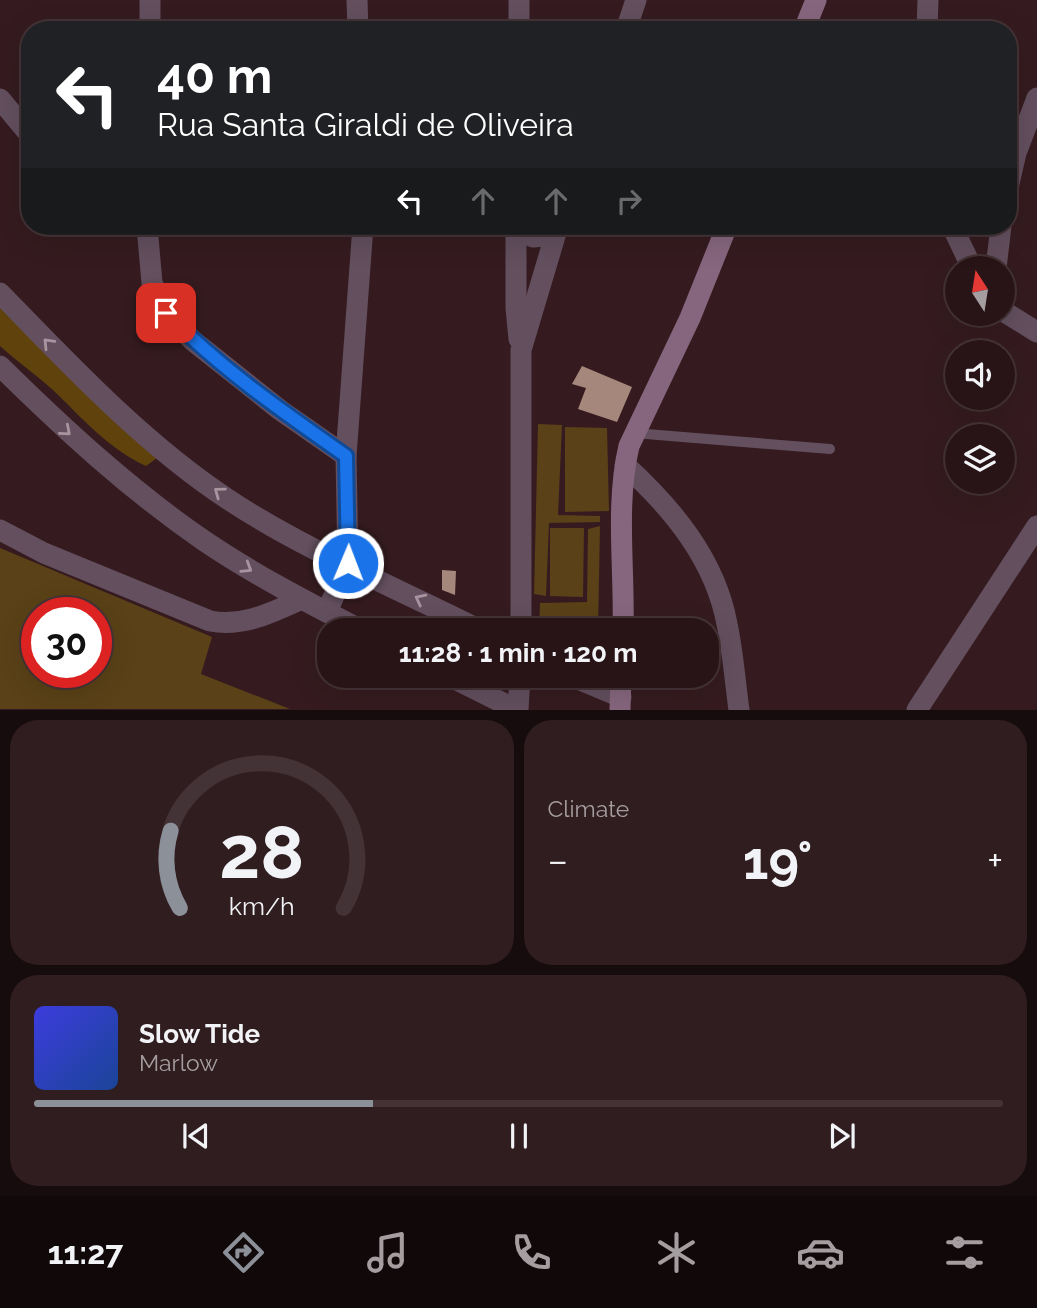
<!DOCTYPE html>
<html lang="en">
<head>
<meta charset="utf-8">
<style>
  body { margin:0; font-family:Raleway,sans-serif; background:#301d20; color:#f1f3f6; height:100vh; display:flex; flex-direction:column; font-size:26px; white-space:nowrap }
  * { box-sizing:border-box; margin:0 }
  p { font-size:23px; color:#a59ea1 }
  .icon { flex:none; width:38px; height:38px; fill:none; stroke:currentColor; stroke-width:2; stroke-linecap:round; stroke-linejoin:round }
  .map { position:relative; height:710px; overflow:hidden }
  .drawer { display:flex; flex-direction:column; gap:10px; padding:10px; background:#160b0d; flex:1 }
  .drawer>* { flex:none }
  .guide { position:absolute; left:21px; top:21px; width:996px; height:214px; border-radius:28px; box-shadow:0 7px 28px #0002,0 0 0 2px #443336; background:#202124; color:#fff; overflow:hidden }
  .needle { width:46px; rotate:348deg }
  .buttons { position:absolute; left:945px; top:256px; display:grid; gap:14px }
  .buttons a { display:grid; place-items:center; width:70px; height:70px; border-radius:50%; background:#281417; box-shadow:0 7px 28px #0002,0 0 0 2px #443336; font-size:35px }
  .speed { position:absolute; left:21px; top:597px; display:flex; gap:14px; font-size:35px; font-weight:700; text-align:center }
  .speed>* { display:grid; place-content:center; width:91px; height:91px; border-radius:50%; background:#281417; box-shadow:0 7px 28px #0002,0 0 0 2px #443336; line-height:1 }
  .speed .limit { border:10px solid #d22; background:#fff; color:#111 }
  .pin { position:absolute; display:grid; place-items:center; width:60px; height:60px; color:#fff; margin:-30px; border-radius:14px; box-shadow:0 4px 10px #0006 }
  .me { position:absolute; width:77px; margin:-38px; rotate:1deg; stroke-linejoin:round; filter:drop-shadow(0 0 5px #0008) }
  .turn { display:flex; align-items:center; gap:24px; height:147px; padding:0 21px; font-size:32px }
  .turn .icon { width:91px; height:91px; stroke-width:2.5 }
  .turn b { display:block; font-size:49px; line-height:60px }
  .lanes { display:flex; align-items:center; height:66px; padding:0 21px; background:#0003; justify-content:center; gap:35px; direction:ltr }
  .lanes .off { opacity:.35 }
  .big { font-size:52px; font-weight:700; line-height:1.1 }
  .drawer .widget { flex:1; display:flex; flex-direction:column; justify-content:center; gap:10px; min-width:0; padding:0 24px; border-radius:28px; background:#301d20 }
  .drawer .dial { align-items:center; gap:0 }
  .dial svg { height:182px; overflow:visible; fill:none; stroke:#443336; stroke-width:7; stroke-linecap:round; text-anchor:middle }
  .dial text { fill:#f1f3f6; stroke:none }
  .song { display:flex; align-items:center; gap:21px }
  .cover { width:84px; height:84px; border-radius:10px; background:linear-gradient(135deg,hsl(240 70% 55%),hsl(220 70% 35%)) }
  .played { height:7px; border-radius:4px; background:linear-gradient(90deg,#8c9099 35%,#443336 35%) }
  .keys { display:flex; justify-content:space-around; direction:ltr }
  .heat { display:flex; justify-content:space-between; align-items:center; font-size:38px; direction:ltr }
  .drawer .tiles { flex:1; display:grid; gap:10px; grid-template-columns:1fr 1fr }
  .widget:last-child { grid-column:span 2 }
  .trip { position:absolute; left:317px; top:618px; width:402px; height:70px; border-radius:28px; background:#281417; box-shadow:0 7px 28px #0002,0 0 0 2px #443336; font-weight:700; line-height:70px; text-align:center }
  .tabs { display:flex; height:112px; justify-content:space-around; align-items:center; background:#100809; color:#a59ea1 }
  .tabs .icon { width:49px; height:49px }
  .tabs .active { color:#8c9099 }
  .tabs b { font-size:32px; color:#f1f3f6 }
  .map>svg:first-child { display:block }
  .green { fill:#5a4117; fill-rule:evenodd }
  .forest { fill:#5f420c }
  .building { fill:#a5877b }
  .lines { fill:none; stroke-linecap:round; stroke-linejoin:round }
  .service { stroke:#634f5e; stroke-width:10 }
  .minor { stroke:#634f5e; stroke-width:21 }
  .secondary { stroke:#86667e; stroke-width:21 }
  .oneway { stroke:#a8949e }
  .route-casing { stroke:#114b97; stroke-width:18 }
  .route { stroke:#1a73e8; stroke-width:12 }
</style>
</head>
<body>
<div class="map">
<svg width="1037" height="710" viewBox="0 0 1037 710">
  <rect width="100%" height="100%" fill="#351b1f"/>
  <!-- green -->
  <g class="green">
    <polygon points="538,424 562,425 558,515 600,516 600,522 549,523 546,596 534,594"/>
    <polygon points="565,427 607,428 609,511 565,512"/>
    <polygon points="600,526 598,630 539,630 540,603 587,602 588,529"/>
    <polygon points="550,528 584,528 583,597 550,596"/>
    <path d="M 0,548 L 212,637 L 201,674 L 290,709 L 0,709 ZM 96,612 L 96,672 L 37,672 L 37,612 Z"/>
  </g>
  <!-- forest -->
  <path class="forest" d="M 0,305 L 157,458 L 146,466 C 109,449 83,419 54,391 C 37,375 17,362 0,346 Z"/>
  <!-- building -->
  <g class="building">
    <polygon points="582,366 632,387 617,422 578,409 586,388 572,384"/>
    <polygon points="442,570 456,571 455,595 442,590"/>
  </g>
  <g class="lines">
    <!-- service -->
    <polyline class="service" points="634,433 830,449"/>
    <!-- minor -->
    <g class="minor">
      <polyline points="357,0 358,30"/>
      <polyline points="150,30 150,0"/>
      <polyline points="519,30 519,0"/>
      <polyline points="626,30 636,0"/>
      <polyline points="927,30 928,0"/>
      <polyline points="0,99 30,135"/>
      <polyline points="1008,188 1016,153 1037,98"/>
      <polyline points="147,226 152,283 166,313 192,340 280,410 346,456"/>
      <polyline points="516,226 516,308 519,339"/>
      <polyline points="952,226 972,268"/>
      <polyline points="516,228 533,237 555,235"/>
      <polyline points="996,268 1001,226"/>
      <path d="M 0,293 C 71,366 144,444 229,500 C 305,550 399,589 480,630"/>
      <polyline points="1003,311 1037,332"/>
      <path d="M 0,366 C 64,429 129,489 203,540 C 253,574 307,602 361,630"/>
      <path d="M 625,465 C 672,508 715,559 727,624 C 733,652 735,681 739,710"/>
      <path d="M 0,530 L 44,553 L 210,621 C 244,627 271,613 302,599"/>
      <polyline points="327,612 348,563 346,456 363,226"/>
      <polyline points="521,630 521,350 558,226"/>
      <polyline points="449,676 517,710"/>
      <polyline points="571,676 621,697"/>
      <polyline points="518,710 520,676"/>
      <polyline points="917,710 1037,526"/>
    </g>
    <!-- secondary -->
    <g class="secondary">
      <polyline points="804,30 816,0"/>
      <path d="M 623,630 C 625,570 615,505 629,446 L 690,318 L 727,226"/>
      <polyline points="620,710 621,676"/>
    </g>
  </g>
  <!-- one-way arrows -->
  <defs><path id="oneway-chevron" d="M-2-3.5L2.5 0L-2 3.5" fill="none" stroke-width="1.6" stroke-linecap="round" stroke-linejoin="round" transform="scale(1.75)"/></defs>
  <g class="oneway">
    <use href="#oneway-chevron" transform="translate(48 343) rotate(-134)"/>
    <use href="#oneway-chevron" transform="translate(66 431) rotate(41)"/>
    <use href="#oneway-chevron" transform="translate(219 492) rotate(-144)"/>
    <use href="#oneway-chevron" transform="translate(247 568) rotate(32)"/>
    <use href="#oneway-chevron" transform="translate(420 599) rotate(-153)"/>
  </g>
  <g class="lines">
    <defs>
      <path id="route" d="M 166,313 C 220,368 283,412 346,456 L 348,563"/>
    </defs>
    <!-- route casing -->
    <use href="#route" class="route-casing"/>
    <!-- route -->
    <use href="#route" class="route"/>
  </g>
</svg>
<div class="buttons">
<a><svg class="needle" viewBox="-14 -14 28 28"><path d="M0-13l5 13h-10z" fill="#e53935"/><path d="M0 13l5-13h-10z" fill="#a59ea1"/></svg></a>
<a><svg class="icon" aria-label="sound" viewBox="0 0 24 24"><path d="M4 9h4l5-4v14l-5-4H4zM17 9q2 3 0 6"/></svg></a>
<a><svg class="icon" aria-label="layers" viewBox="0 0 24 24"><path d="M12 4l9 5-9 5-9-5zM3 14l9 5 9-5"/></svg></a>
</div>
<div class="speed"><div class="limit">30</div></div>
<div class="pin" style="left:166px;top:313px;background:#d93025"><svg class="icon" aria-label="arrive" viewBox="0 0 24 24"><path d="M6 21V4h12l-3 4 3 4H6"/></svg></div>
<svg class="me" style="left:348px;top:563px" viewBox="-20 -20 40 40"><circle r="17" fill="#1a73e8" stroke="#fff" stroke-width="3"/><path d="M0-11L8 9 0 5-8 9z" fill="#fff"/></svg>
<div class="trip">11:28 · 1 min · 120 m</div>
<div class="guide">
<div class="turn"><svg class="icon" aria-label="left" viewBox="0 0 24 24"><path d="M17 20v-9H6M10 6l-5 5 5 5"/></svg><div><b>40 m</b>Rua Santa Giraldi de Oliveira</div></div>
<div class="lanes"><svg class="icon" aria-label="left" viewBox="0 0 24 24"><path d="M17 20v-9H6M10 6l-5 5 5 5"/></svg><svg class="icon off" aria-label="ahead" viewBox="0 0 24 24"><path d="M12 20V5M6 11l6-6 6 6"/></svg><svg class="icon off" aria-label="ahead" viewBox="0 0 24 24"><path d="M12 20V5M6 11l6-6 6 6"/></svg><svg class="icon off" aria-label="right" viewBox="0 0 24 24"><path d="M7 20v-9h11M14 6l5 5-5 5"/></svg></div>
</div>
</div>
<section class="drawer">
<div class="tiles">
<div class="widget dial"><svg viewBox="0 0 100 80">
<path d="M14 69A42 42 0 1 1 86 69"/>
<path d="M14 69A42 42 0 0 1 10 35" stroke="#8c9099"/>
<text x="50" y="56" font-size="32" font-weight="700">28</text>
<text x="50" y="72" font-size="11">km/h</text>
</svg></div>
<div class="widget"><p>Climate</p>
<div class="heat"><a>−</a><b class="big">19°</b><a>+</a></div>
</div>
<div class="widget">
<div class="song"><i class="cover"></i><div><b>Slow Tide</b><p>Marlow</p></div></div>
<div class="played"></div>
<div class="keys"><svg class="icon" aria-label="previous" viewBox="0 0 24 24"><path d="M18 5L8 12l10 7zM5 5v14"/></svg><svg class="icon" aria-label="pause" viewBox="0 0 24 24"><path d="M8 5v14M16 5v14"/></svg><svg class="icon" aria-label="next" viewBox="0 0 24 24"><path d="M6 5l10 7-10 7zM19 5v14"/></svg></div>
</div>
</div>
</section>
<nav class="tabs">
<b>11:27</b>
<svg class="icon active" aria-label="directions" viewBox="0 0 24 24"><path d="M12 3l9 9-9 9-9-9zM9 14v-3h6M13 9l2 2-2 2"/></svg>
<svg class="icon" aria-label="music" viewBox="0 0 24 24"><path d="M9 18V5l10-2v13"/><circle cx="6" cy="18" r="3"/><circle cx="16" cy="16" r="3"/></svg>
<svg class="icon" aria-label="phone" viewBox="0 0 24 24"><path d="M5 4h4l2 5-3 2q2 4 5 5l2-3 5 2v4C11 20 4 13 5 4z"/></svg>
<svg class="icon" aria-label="climate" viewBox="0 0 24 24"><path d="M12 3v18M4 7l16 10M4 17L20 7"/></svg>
<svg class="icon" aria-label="car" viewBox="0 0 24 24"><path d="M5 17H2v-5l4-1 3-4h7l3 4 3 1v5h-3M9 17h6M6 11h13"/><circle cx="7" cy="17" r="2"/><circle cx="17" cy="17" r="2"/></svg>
<svg class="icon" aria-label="filters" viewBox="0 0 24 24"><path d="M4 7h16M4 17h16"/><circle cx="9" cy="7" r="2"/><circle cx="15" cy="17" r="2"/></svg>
</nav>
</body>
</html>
